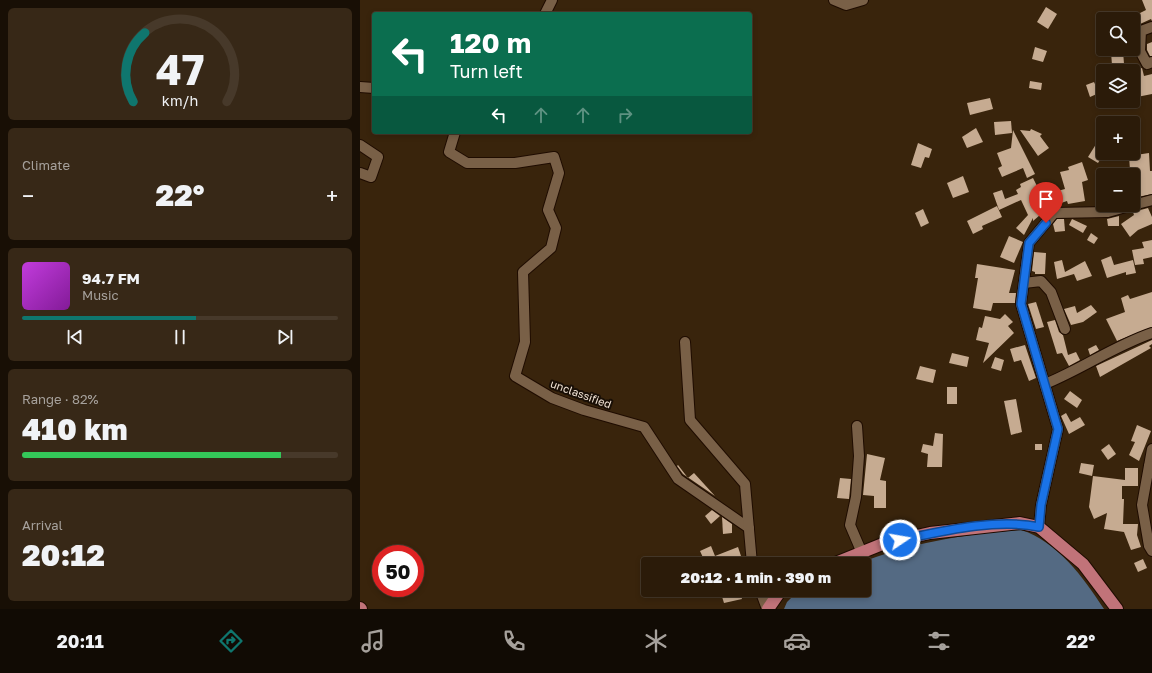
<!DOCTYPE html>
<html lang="en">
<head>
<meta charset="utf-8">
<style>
  body { margin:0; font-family:"Golos Text",sans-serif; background:#372817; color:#f1f3f6; height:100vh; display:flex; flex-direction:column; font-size:15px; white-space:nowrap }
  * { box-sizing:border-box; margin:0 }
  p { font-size:13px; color:#a6a19c }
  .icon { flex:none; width:22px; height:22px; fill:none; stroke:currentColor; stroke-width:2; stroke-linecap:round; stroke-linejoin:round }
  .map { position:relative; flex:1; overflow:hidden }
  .drawer { display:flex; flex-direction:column; gap:8px; padding:8px; background:#180f05; width:360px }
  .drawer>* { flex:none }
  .guide { position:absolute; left:12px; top:12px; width:380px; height:122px; border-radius:4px; box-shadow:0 2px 6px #0003,0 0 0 1px #47392a; background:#0b6e4f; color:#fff; overflow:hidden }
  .fabs { position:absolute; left:736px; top:12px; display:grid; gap:8px }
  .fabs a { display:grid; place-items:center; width:44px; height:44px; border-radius:4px; background:#2b1b09; box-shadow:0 2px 6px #0003,0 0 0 1px #47392a; font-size:20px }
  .speed { position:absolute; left:12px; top:545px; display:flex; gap:8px; font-size:20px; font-weight:700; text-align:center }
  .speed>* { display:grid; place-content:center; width:52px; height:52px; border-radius:50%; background:#2b1b09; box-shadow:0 2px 6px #0003,0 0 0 1px #47392a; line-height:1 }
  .speed .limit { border:6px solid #d22; background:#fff; color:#111 }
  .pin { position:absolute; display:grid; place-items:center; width:34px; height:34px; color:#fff; margin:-41px -17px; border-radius:50% 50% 50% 0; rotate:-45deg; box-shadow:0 0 4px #0007 }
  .pin .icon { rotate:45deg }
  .me { position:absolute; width:44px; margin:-22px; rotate:78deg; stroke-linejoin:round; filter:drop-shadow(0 0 3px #0008) }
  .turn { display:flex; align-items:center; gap:14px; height:84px; padding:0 12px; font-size:18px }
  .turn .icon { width:52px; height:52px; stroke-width:2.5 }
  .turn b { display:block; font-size:28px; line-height:34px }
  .lanes { display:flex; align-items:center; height:38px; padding:0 12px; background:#0003; justify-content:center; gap:20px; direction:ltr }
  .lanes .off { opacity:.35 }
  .big { font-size:30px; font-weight:800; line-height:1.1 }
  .drawer .card { flex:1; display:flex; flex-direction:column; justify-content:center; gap:6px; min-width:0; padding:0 14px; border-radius:6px; background:#372817 }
  .drawer .dial { align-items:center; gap:0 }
  .dial svg { height:104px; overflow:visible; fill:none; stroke:#47392a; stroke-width:7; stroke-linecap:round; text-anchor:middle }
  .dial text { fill:#f1f3f6; stroke:none }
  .song { display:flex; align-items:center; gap:12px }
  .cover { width:48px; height:48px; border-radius:6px; background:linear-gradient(135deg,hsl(290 70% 55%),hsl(290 70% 35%)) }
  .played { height:4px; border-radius:2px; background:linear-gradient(90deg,#0f766e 55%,#47392a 55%) }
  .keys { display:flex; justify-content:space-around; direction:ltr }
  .heat { display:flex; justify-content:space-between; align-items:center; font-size:22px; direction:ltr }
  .charge { height:6px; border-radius:3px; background:linear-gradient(90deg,#34c759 82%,#47392a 0) }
  .trip { position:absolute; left:281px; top:557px; width:230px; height:40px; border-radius:4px; background:#2b1b09; box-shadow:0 2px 6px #0003,0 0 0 1px #47392a; font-weight:800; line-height:40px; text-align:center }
  .tabs { display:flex; height:64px; justify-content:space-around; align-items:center; background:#110b04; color:#a6a19c }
  .tabs .icon { width:28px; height:28px }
  .tabs .active { color:#0f766e }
  .tabs b { font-size:18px; color:#f1f3f6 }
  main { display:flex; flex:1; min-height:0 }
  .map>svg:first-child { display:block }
  .water { fill:#546a83 }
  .building { fill:#c6ab91 }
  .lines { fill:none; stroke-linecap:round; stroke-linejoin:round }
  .minor-casing { stroke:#1f0c00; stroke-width:12 }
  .major-casing { stroke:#1f0c00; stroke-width:14 }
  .minor { stroke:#796047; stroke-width:10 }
  .major { stroke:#c17379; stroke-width:12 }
  .route-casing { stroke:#114b97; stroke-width:10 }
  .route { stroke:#1a73e8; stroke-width:7 }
  .labels { text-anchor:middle; stroke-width:4; stroke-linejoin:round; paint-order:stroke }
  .street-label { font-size:11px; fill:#f1e3d5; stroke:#190f06 }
</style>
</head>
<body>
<main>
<section class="drawer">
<div class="card dial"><svg viewBox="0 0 100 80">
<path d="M14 69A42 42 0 1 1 86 69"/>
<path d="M14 69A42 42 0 0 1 23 16" stroke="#0f766e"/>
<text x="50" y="56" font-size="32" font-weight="700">47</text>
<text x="50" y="72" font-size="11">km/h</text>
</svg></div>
<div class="card"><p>Climate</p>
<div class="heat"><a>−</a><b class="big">22°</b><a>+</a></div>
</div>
<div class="card">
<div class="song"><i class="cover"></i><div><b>94.7 FM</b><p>Music</p></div></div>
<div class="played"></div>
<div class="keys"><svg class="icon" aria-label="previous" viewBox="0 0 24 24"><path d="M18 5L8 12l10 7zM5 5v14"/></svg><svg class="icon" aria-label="pause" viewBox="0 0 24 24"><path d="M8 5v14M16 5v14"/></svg><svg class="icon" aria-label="next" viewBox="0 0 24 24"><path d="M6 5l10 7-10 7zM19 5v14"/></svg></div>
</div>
<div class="card"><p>Range · 82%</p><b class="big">410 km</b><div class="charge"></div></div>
<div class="card"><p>Arrival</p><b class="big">20:12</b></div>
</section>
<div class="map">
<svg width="792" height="609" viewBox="0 0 792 609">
  <rect width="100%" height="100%" fill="#39240c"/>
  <!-- water -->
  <path class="water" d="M 661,530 C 697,541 724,578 744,609 L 424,609 L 427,602 L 439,590 L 504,590 L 504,564 L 497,564 C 551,543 603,534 661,530 Z"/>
  <!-- building -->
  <g class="building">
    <polygon points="782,0 792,0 792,21 791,19 780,24 776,15 786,10"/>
    <polygon points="686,7 697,14 688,29 677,22"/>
    <polygon points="792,42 792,56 790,56 787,50 787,44"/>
    <polygon points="675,47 687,51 683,62 672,59"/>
    <polygon points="763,51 764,64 752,65 751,52"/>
    <polygon points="782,68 784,76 792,74 792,94 777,97 773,79 776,78 774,70"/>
    <polygon points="670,81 682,83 681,90 669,88"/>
    <polygon points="734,82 739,93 730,97 726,85"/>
    <polygon points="630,98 633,109 610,115 607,103"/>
    <polygon points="651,121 652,133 635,135 634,122"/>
    <polygon points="616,128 623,142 607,148 602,137"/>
    <polygon points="671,129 682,134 680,136 689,148 678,156 660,130 670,131"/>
    <polygon points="653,130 675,174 667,178 663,168 642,177 638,168 642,166 637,153 651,148"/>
    <polygon points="743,133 743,155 738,163 728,157"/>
    <polygon points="558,143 572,149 569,158 565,157 561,168 551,165"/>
    <polygon points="789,153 790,171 792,171 792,194 773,198 773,169 770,170 769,156"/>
    <polygon points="722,162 728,180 722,182 725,201 708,204 707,201 689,207 686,194 705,189 700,172 709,170 708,167"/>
    <polygon points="603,176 609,192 593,198 587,183"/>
    <polygon points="673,178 679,190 671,194 675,202 671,204 680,215 673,221 673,218 664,235 656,228 668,215 661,200 639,210 633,193 642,190 645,199 658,194 656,190 661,187 660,184"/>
    <polygon points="637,206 642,217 622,226 623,229 613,234 607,221"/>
    <polygon points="788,208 792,217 792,224 778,230 770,237 761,224 774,215 773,212"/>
    <polygon points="563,209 569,223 561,227 555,213"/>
    <polygon points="759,216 759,226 748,226 747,219"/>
    <polygon points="697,219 704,219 705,231 695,232 693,224"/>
    <polygon points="712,219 727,226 723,233 709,225"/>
    <polygon points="731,233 738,238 734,244 727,240"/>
    <polygon points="649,236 663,242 654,263 640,257"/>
    <polygon points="792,240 792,257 783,259 784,264 775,265 772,250 784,248 782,242"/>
    <polygon points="674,252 686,253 685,274 675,274 675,272 672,271"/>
    <polygon points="751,256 754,265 773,260 776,273 766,275 766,272 747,278 741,260"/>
    <polygon points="702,260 705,272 725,261 732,276 717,281 714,274 697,279 694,262"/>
    <polygon points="617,264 655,270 649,293 656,293 655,303 633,303 631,311 613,308 618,278 615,278"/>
    <polygon points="792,292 792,327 757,341 746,319 765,312 761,298 768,295 770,299"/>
    <polygon points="676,302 684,327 676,329 668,304"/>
    <polygon points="731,305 737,312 723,322 711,325 704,309 715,306 717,313"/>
    <polygon points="645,314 653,322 648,326 654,333 623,363 629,343 616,340 619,327 622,328 625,316 640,319"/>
    <polygon points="695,320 699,332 703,335 708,355 716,352 720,360 709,366 702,353 697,354 687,322"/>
    <polygon points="792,340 792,344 789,346 791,348 740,377 736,366"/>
    <polygon points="665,345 676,378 669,381 661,360 654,362 650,349"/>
    <polygon points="736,345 739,350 730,355 728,349"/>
    <polygon points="592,353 609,357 607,367 589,363"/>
    <polygon points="635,357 644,360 641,371 631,368"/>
    <polygon points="560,366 576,370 573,383 556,379"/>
    <rect x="587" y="387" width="10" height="17"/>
    <polygon points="710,391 722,400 717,408 704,399"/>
    <polygon points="656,399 662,432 651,435 644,401"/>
    <polygon points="706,413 711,422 720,417 725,425 709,434 701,416"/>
    <polygon points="777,425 791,431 779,461 769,455 775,442 771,441"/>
    <polygon points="575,433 583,434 582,467 567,467 568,454 561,452 563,444 573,446"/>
    <rect x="675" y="444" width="7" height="6"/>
    <polygon points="749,444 756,454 748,460 741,450"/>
    <polygon points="507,454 525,458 520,480 526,481 526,508 514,508 514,496 503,495"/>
    <polygon points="721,463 734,465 732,476 719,473"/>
    <polygon points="318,465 328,478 334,473 355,496 323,474 317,466"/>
    <polygon points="765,468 778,468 778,486 762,486 762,499 764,499 763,524 778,524 777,535 781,547 771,550 764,532 744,529 747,513 734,519 729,507 733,476 765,480"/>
    <polygon points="480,478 491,479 489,499 477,498"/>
    <polygon points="352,510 360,516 351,524 345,516"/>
    <polygon points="362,517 372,524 372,533 363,534"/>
    <polygon points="351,546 355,556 378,547 382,559 368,564 346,564 340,551"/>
    <polygon points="783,559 787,568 778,572 774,563"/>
    <polygon points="360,590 379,590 382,599 364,603"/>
  </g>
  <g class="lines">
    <defs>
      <g id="minor">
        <polyline points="474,0 486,5 503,0"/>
        <polyline points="185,14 192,0"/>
        <polyline points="792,27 781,31 780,51 787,64 792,62"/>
        <polyline points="0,87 14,88"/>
        <polyline points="95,132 89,152 107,163 155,163 194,157 199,173 188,210 196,228 191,248 163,272 165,342 155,376 192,398 224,410 284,427 318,479 389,528"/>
        <polyline points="0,145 18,157 11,177 0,173"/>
        <polyline points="773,205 792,200"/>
        <polyline points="664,283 681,281 691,292 705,329"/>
        <polyline points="325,342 330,420 385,484 392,564"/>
        <path d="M 685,384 C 722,369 754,346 792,333"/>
        <polyline points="497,426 499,456 496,497 490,525 502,553"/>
        <polyline points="792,449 789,466 792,467"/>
        <polyline points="789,466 782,505 789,546 792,551"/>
        <polyline points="679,527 681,505 698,429 661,304 669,243 694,213 748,212 773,205"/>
        <polyline points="400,590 407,609"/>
      </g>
      <g id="major">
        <polyline points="473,564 525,543 570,533 660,523 679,527 723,564 757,609"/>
        <polyline points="0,608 1,609"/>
        <polyline points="408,609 421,590"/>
      </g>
    </defs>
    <!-- minor casing -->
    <use href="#minor" class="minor-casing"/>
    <!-- major casing -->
    <use href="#major" class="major-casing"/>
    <!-- minor -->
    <use href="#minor" class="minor"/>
    <!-- major -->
    <use href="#major" class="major"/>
  </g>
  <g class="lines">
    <defs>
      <path id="route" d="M 540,540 C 583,531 636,518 679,527 L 681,505 L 698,429 L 661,304 L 669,243 L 686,223"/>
    </defs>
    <!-- route casing -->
    <use href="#route" class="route-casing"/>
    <!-- route -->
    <use href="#route" class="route"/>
  </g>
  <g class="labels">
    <!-- street labels -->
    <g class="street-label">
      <text transform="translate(221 394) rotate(20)" y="4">unclassified</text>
    </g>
  </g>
</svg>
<div class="fabs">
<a><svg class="icon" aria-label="search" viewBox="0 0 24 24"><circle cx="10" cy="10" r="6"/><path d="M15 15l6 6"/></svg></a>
<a><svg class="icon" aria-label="layers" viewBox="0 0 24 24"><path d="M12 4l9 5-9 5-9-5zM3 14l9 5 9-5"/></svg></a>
<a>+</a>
<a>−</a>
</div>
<div class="speed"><div class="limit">50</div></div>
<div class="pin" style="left:686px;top:223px;background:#d93025"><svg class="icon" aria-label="arrive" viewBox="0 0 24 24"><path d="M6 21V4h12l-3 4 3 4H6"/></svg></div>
<svg class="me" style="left:540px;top:540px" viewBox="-20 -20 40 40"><circle r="17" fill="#1a73e8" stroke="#fff" stroke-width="3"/><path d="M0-11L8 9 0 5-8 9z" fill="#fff"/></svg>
<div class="trip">20:12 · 1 min · 390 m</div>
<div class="guide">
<div class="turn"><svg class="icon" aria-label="left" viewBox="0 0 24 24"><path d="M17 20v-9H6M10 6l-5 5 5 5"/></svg><div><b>120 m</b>Turn left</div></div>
<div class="lanes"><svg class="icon" aria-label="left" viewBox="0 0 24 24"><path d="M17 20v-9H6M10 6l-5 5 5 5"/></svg><svg class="icon off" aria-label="ahead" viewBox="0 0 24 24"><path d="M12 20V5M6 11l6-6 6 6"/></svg><svg class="icon off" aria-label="ahead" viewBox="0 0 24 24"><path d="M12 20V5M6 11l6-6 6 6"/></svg><svg class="icon off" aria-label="right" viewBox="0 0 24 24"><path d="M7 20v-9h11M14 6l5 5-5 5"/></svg></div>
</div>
</div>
</main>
<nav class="tabs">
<b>20:11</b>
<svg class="icon active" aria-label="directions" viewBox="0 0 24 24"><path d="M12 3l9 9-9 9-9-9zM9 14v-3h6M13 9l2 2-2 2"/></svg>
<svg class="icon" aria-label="music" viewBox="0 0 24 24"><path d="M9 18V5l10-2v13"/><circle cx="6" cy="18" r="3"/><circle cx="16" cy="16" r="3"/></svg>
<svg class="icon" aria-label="phone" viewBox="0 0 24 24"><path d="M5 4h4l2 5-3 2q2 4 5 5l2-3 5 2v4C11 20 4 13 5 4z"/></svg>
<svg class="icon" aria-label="climate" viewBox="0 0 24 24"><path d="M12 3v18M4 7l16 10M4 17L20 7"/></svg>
<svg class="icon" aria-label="car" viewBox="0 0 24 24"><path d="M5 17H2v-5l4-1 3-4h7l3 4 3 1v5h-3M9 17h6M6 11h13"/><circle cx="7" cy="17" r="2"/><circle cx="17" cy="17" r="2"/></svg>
<svg class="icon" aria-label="filters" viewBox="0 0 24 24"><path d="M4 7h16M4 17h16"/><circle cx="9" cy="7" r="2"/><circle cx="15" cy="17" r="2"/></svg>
<b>22°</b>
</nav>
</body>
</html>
